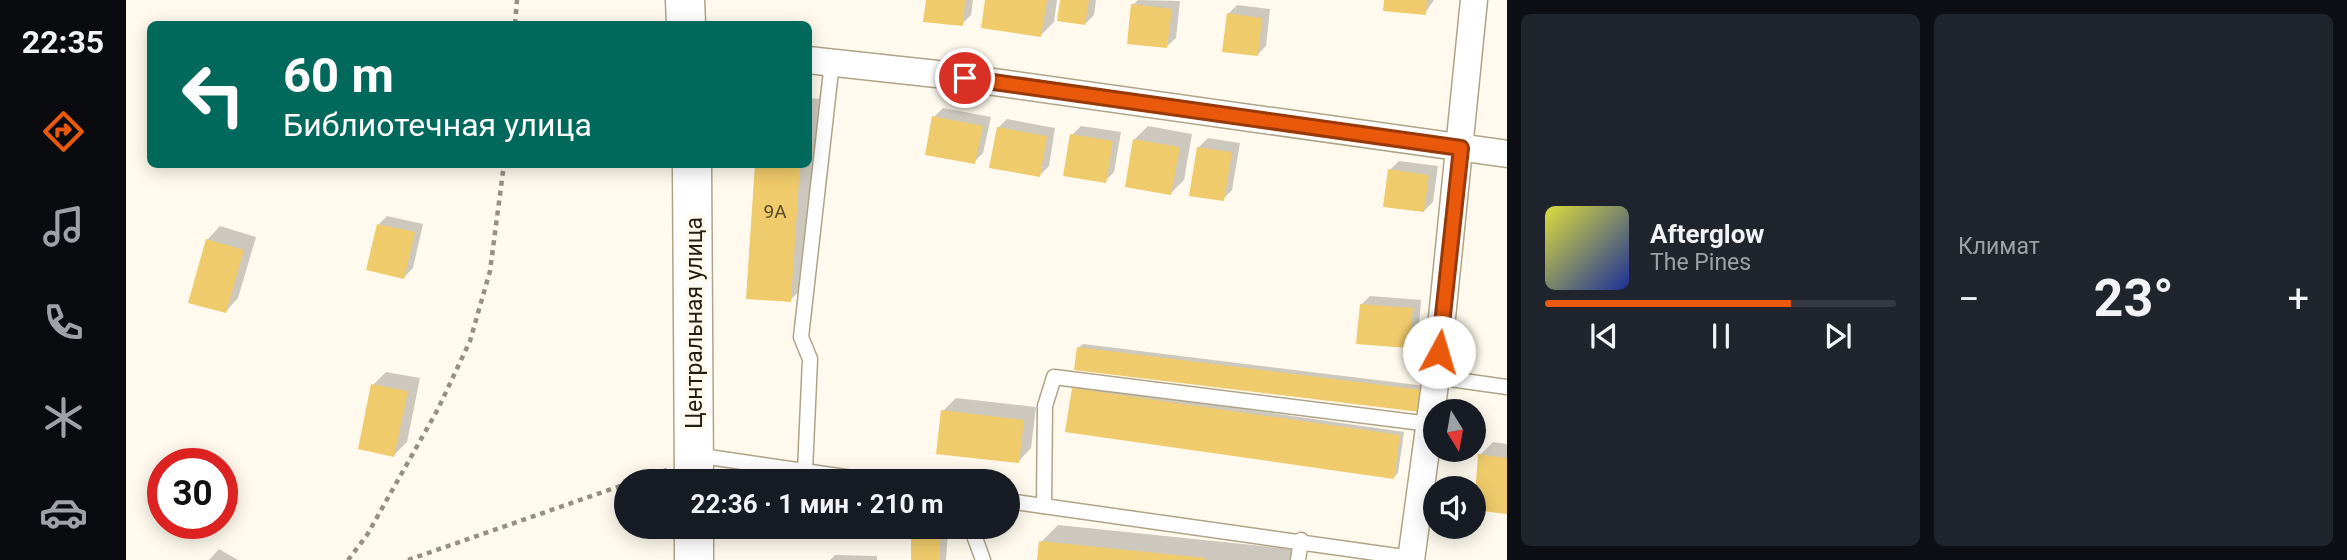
<!DOCTYPE html>
<html lang="ru">
<head>
<meta charset="utf-8">
<style>
  body { margin:0; font-family:Roboto,sans-serif; background:#20242c; color:#f1f3f6; height:100vh; display:flex; flex-direction:column; font-size:26px; white-space:nowrap }
  * { box-sizing:border-box; margin:0 }
  p { font-size:23px; color:#9ea1a6 }
  .icon { flex:none; width:38px; height:38px; fill:none; stroke:currentColor; stroke-width:2; stroke-linecap:round; stroke-linejoin:round }
  .map { position:relative; flex:1; overflow:hidden }
  .sheet { display:flex; flex-direction:column; gap:14px; padding:14px; background:#0d0f14; width:840px }
  .sheet>* { flex:none }
  .banner { position:absolute; left:21px; top:21px; width:665px; height:147px; border-radius:10px; box-shadow:0 4px 18px #0003; background:#00695c; color:#fff; overflow:hidden }
  .needle { width:46px; rotate:169deg }
  .controls { position:absolute; left:1297px; top:399px; display:grid; gap:14px }
  .controls a { display:grid; place-items:center; width:63px; height:63px; border-radius:50%; background:#171b24; box-shadow:0 4px 18px #0003; font-size:35px }
  .speed { position:absolute; left:21px; top:448px; display:flex; gap:14px; font-size:35px; font-weight:700; text-align:center }
  .speed>* { display:grid; place-content:center; width:91px; height:91px; border-radius:50%; background:#171b24; box-shadow:0 4px 18px #0003; line-height:1 }
  .speed .limit { border:10px solid #d22; background:#fff; color:#111 }
  .pin { position:absolute; display:grid; place-items:center; width:60px; height:60px; color:#fff; margin:-30px; border:4px solid #fff; border-radius:50%; box-shadow:0 2px 7px #0007 }
  .me { position:absolute; width:77px; margin:-38px; rotate:6deg; stroke-linejoin:round; filter:drop-shadow(0 0 5px #0008) }
  .turn { display:flex; align-items:center; gap:24px; height:147px; padding:0 21px; font-size:32px }
  .turn .icon { width:91px; height:91px; stroke-width:2.5 }
  .turn b { display:block; font-size:49px; line-height:60px }
  .big { font-size:52px; font-weight:700; line-height:1.1 }
  .sheet .card { flex:1; display:flex; flex-direction:column; justify-content:center; gap:10px; min-width:0; padding:0 24px; border-radius:10px; background:#20242c }
  .song { display:flex; align-items:center; gap:21px }
  .cover { width:84px; height:84px; border-radius:10px; background:linear-gradient(135deg,hsl(60 70% 55%),hsl(230 70% 35%)) }
  .played { height:7px; border-radius:4px; background:linear-gradient(90deg,#ea580c 70%,#363941 70%) }
  .keys { display:flex; justify-content:space-around; direction:ltr }
  .heat { display:flex; justify-content:space-between; align-items:center; font-size:38px; direction:ltr }
  .sheet .tiles { flex:1; display:grid; gap:14px; grid-template-columns:repeat(2,1fr) }
  .trip { position:absolute; left:488px; top:469px; width:406px; height:70px; border-radius:35px; background:#171b24; box-shadow:0 4px 18px #0003; font-weight:700; line-height:70px; text-align:center }
  main { display:flex; flex:1; min-height:0 }
  .tabs { display:flex; flex-direction:column; width:126px; justify-content:space-around; align-items:center; background:#090b0e; color:#9ea1a6 }
  .tabs .icon { width:49px; height:49px }
  .tabs .active { color:#ea580c }
  .tabs b { font-size:32px; color:#f1f3f6 }
  .map>svg:first-child { display:block }
  .shadow { fill:#0003 }
  .building { fill:#f0cb6b }
  .lines { fill:none; stroke-linecap:round; stroke-linejoin:round }
  .lane-casing { stroke:#b0a488; stroke-width:17 }
  .street-casing { stroke:#b0a488; stroke-width:29 }
  .secondary-casing { stroke:#b0a488; stroke-width:41 }
  .path { stroke:#959084; stroke-width:4.5; stroke-dasharray:5 5; stroke-linecap:butt }
  .lane { stroke:#fff; stroke-width:14 }
  .street { stroke:#fff; stroke-width:26 }
  .secondary { stroke:#fff; stroke-width:38 }
  .route-casing { stroke:#983908; stroke-width:18 }
  .route { stroke:#ea580c; stroke-width:12 }
  .labels { text-anchor:middle; stroke-width:7; stroke-linejoin:round; paint-order:stroke }
  .number-label { font-size:19px; fill:#564828 }
  .street-label { font-size:23px; fill:#221d12; stroke:#fffaed }
</style>
</head>
<body>
<main>
<nav class="tabs">
<b>22:35</b>
<svg class="icon active" aria-label="directions" viewBox="0 0 24 24"><path d="M12 3l9 9-9 9-9-9zM9 14v-3h6M13 9l2 2-2 2"/></svg>
<svg class="icon" aria-label="music" viewBox="0 0 24 24"><path d="M9 18V5l10-2v13"/><circle cx="6" cy="18" r="3"/><circle cx="16" cy="16" r="3"/></svg>
<svg class="icon" aria-label="phone" viewBox="0 0 24 24"><path d="M5 4h4l2 5-3 2q2 4 5 5l2-3 5 2v4C11 20 4 13 5 4z"/></svg>
<svg class="icon" aria-label="climate" viewBox="0 0 24 24"><path d="M12 3v18M4 7l16 10M4 17L20 7"/></svg>
<svg class="icon" aria-label="car" viewBox="0 0 24 24"><path d="M5 17H2v-5l4-1 3-4h7l3 4 3 1v5h-3M9 17h6M6 11h13"/><circle cx="7" cy="17" r="2"/><circle cx="17" cy="17" r="2"/></svg>
</nav>
<div class="map">
<svg width="1381" height="560" viewBox="0 0 1381 560">
  <rect width="100%" height="100%" fill="#fffaed"/>
  <!-- shadow -->
  <g class="shadow">
    <polygon points="801,0 847,0 845,15 836,24"/>
    <polygon points="861,0 931,0 928,22 915,35"/>
    <polygon points="936,0 970,0 968,15 959,24"/>
    <polygon points="1012,0 1054,1 1050,38 1041,46 1007,5"/>
    <polygon points="1260,0 1308,0 1299,13"/>
    <polygon points="1111,5 1144,9 1140,46 1131,55 1102,14"/>
    <polygon points="682,98 697,99 686,279 664,300 631,164 682,164"/>
    <polygon points="817,108 865,117 857,153 848,162 808,117"/>
    <polygon points="881,119 929,128 923,166 914,175 872,128"/>
    <polygon points="955,126 995,132 988,172 979,181 946,135"/>
    <polygon points="1022,126 1066,134 1058,180 1045,193 1009,139"/>
    <polygon points="1082,138 1114,143 1106,190 1097,199 1073,147"/>
    <polygon points="1273,161 1312,166 1307,202 1298,211 1264,170"/>
    <polygon points="261,216 297,224 287,268 278,277 252,225"/>
    <polygon points="94,226 130,237 112,298 99,312 81,240"/>
    <polygon points="1244,296 1295,300 1292,337 1283,346 1235,305"/>
    <polygon points="957,344 1300,386 1297,406 952,348"/>
    <polygon points="260,372 294,378 281,442 268,455 247,385"/>
    <polygon points="951,385 1278,432 1272,473 1268,477 947,389"/>
    <polygon points="830,398 910,407 905,448 892,462 817,411"/>
    <polygon points="1367,442 1381,444 1381,512 1348,508 1354,455"/>
    <polygon points="932,525 1174,550 1173,560 913,560 915,542"/>
    <polygon points="796,529 822,529 820,560 787,560 787,538"/>
    <polygon points="93,549 112,560 83,560"/>
    <polygon points="709,555 751,556 751,560 704,560"/>
  </g>
  <!-- building -->
  <g class="building">
    <polygon points="800,0 839,0 837,26 797,22"/>
    <polygon points="859,0 921,0 915,37 855,28"/>
    <polygon points="934,0 963,0 959,25 931,21"/>
    <polygon points="1258,0 1301,0 1300,15 1257,11"/>
    <polygon points="1005,4 1046,9 1041,48 1001,44"/>
    <polygon points="1101,13 1136,18 1132,56 1096,52"/>
    <polygon points="806,116 857,126 849,164 799,155"/>
    <polygon points="871,127 921,136 914,177 863,168"/>
    <polygon points="944,134 987,141 980,183 937,176"/>
    <polygon points="1007,139 1054,147 1045,195 999,187"/>
    <polygon points="1071,147 1106,152 1098,201 1063,196"/>
    <polygon points="629,164 674,164 665,302 620,299"/>
    <polygon points="1262,169 1303,175 1298,212 1257,207"/>
    <polygon points="251,224 289,232 278,279 240,270"/>
    <polygon points="80,239 118,250 100,313 62,303"/>
    <polygon points="1234,304 1287,308 1283,348 1230,344"/>
    <polygon points="951,347 1296,390 1294,412 948,370"/>
    <polygon points="245,384 282,391 268,457 232,449"/>
    <polygon points="946,388 1274,435 1268,479 939,432"/>
    <polygon points="815,410 898,420 893,463 810,454"/>
    <polygon points="1352,454 1381,458 1381,514 1348,510"/>
    <polygon points="814,537 814,560 785,560 785,538"/>
    <polygon points="913,541 1080,558 1080,560 911,560"/>
  </g>
  <g class="lines">
    <defs>
      <g id="lane">
        <polyline points="1310,377 1381,387"/>
        <polyline points="569,455 747,481"/>
        <polyline points="679,471 684,359 675,337 706,62"/>
        <polyline points="882,501 1285,558"/>
        <polyline points="918,506 919,406 928,377 1304,424"/>
        <polyline points="845,527 857,560"/>
        <polyline points="1172,560 1175,540"/>
      </g>
      <g id="street">
        <polyline points="682,60 811,74 1381,154"/>
        <polyline points="1285,560 1310,377 1348,0"/>
      </g>
      <g id="secondary">
        <polyline points="559,0 560,24"/>
        <polyline points="566,164 568,481"/>
        <polyline points="568,560 568,527"/>
      </g>
    </defs>
    <!-- lane casing -->
    <use href="#lane" class="lane-casing"/>
    <!-- street casing -->
    <use href="#street" class="street-casing"/>
    <!-- secondary casing -->
    <use href="#secondary" class="secondary-casing"/>
    <!-- path -->
    <g class="path">
      <polyline points="389,24 391,0"/>
      <polyline points="510,481 541,470"/>
      <polyline points="222,560 241,535 312,409 344,341 364,271 378,164"/>
      <polyline points="282,560 500,484"/>
    </g>
    <!-- lane -->
    <use href="#lane" class="lane"/>
    <!-- street -->
    <use href="#street" class="street"/>
    <!-- secondary -->
    <use href="#secondary" class="secondary"/>
  </g>
  <g class="lines">
    <defs>
      <polyline id="route" points="839,78 1335,148 1313,352"/>
    </defs>
    <!-- route casing -->
    <use href="#route" class="route-casing"/>
    <!-- route -->
    <use href="#route" class="route"/>
  </g>
  <g class="labels">
    <!-- number labels -->
    <g class="number-label">
      <text x="649" y="218">9А</text>
    </g>
    <!-- street labels -->
    <g class="street-label">
      <text transform="translate(568 323) rotate(-90)" y="8">Центральная улица</text>
    </g>
  </g>
</svg>
<div class="controls">
<a><svg class="needle" viewBox="-14 -14 28 28"><path d="M0-13l5 13h-10z" fill="#e53935"/><path d="M0 13l5-13h-10z" fill="#9ea1a6"/></svg></a>
<a><svg class="icon" aria-label="sound" viewBox="0 0 24 24"><path d="M4 9h4l5-4v14l-5-4H4zM17 9q2 3 0 6"/></svg></a>
</div>
<div class="speed"><div class="limit">30</div></div>
<div class="pin" style="left:839px;top:78px;background:#d93025"><svg class="icon" aria-label="arrive" viewBox="0 0 24 24"><path d="M6 21V4h12l-3 4 3 4H6"/></svg></div>
<svg class="me" style="left:1313px;top:352px" viewBox="-20 -20 40 40"><circle r="19" fill="#fff"/><path d="M0-13L10 11 0 6-10 11z" fill="#ea580c"/></svg>
<div class="trip">22:36 · 1 мин · 210 m</div>
<div class="banner">
<div class="turn"><svg class="icon" aria-label="left" viewBox="0 0 24 24"><path d="M17 20v-9H6M10 6l-5 5 5 5"/></svg><div><b>60 m</b>Библиотечная улица</div></div>
</div>
</div>
<section class="sheet">
<div class="tiles">
<div class="card">
<div class="song"><i class="cover"></i><div><b>Afterglow</b><p>The Pines</p></div></div>
<div class="played"></div>
<div class="keys"><svg class="icon" aria-label="previous" viewBox="0 0 24 24"><path d="M18 5L8 12l10 7zM5 5v14"/></svg><svg class="icon" aria-label="pause" viewBox="0 0 24 24"><path d="M8 5v14M16 5v14"/></svg><svg class="icon" aria-label="next" viewBox="0 0 24 24"><path d="M6 5l10 7-10 7zM19 5v14"/></svg></div>
</div>
<div class="card"><p>Климат</p>
<div class="heat"><a>−</a><b class="big">23°</b><a>+</a></div>
</div>
</div>
</section>
</main>
</body>
</html>
